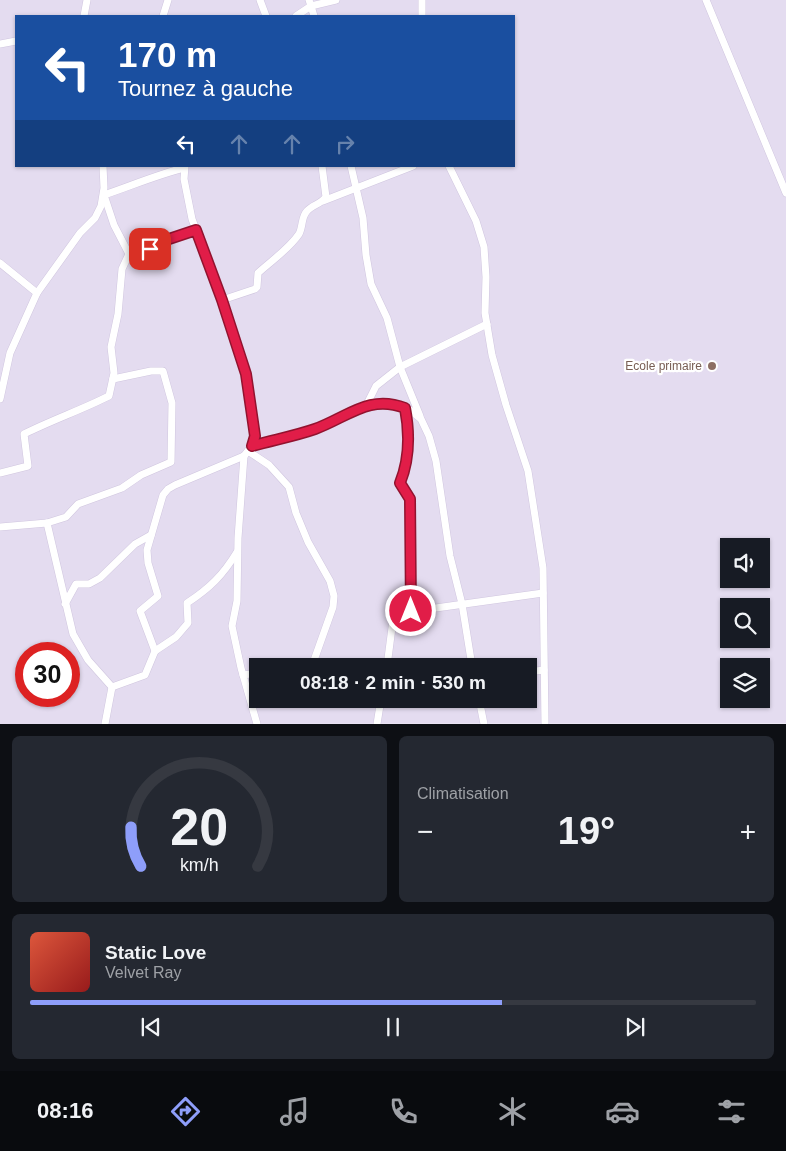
<!DOCTYPE html>
<html lang="fr">
<head>
<meta charset="utf-8">
<style>
  body { margin:0; font-family:Helvetica,sans-serif; background:#242831; color:#f1f3f6; height:100vh; display:flex; flex-direction:column; font-size:19px; white-space:nowrap }
  * { box-sizing:border-box; margin:0 }
  p { font-size:16px; color:#9ea1a6 }
  .icon { flex:none; width:28px; height:28px; fill:none; stroke:currentColor; stroke-width:2; stroke-linecap:round; stroke-linejoin:round }
  .map { position:relative; height:724px; overflow:hidden }
  .details { display:flex; flex-direction:column; gap:12px; padding:12px; background:#0d0f14; flex:1 }
  .details>* { flex:none }
  .guide { position:absolute; left:15px; top:15px; width:500px; height:152px; border-radius:0px; box-shadow:0 1px 4px #0004; background:#1a4fa0; color:#fff; overflow:hidden }
  .controls { position:absolute; left:720px; top:538px; display:grid; gap:10px }
  .controls a { display:grid; place-items:center; width:50px; height:50px; border-radius:0px; background:#171b24; box-shadow:0 1px 4px #0004; font-size:25px }
  .speed { position:absolute; left:15px; top:642px; display:flex; gap:10px; font-size:25px; font-weight:700; text-align:center }
  .speed>* { display:grid; place-content:center; width:65px; height:65px; border-radius:50%; background:#171b24; box-shadow:0 1px 4px #0004; line-height:1 }
  .speed .limit { border:8px solid #d22; background:#fff; color:#111 }
  .pin { position:absolute; display:grid; place-items:center; width:42px; height:42px; color:#fff; margin:-21px; border-radius:10px; box-shadow:0 2px 8px #0006 }
  .me { position:absolute; width:55px; margin:-28px; rotate:0deg; stroke-linejoin:round; filter:drop-shadow(0 0 4px #0008) }
  .turn { display:flex; align-items:center; gap:18px; height:105px; padding:0 20px; font-size:22px }
  .turn .icon { width:65px; height:65px; stroke-width:2.5 }
  .turn b { display:block; font-size:35px; line-height:42px }
  .lanes { display:flex; align-items:center; height:48px; padding:0 20px; background:#0003; justify-content:center; gap:25px; direction:ltr }
  .lanes .off { opacity:.35 }
  .big { font-size:38px; font-weight:600; line-height:1.1 }
  .details .widget { flex:1; display:flex; flex-direction:column; justify-content:center; gap:8px; min-width:0; padding:0 18px; border-radius:8px; background:#242831 }
  .details .dial { align-items:center; gap:0 }
  .dial svg { height:130px; overflow:visible; fill:none; stroke:#363941; stroke-width:7; stroke-linecap:round; text-anchor:middle }
  .dial text { fill:#f1f3f6; stroke:none }
  .song { display:flex; align-items:center; gap:15px }
  .cover { width:60px; height:60px; border-radius:8px; background:linear-gradient(135deg,hsl(10 70% 55%),hsl(0 70% 35%)) }
  .played { height:5px; border-radius:2px; background:linear-gradient(90deg,#8e9efa 65%,#363941 65%) }
  .keys { display:flex; justify-content:space-around; direction:ltr }
  .heat { display:flex; justify-content:space-between; align-items:center; font-size:28px; direction:ltr }
  .details .tiles { flex:1; display:grid; gap:12px; grid-template-columns:1fr 1fr }
  .widget:last-child { grid-column:span 2 }
  .trip { position:absolute; left:249px; top:658px; width:288px; height:50px; border-radius:0px; background:#171b24; box-shadow:0 1px 4px #0004; font-weight:600; line-height:50px; text-align:center }
  .tab-bar { display:flex; height:80px; justify-content:space-around; align-items:center; background:#090b0e; color:#9ea1a6 }
  .tab-bar .icon { width:35px; height:35px }
  .tab-bar .on { color:#8e9efa }
  .tab-bar b { font-size:22px; color:#f1f3f6 }
  .map>svg:first-child { display:block }
  .residential { fill:#e4dcf0; fill-rule:evenodd }
  .lines { fill:none; stroke-linecap:round; stroke-linejoin:round }
  .minor-casing { stroke:#d0c6df; stroke-width:8 }
  .minor { stroke:#fff; stroke-width:7 }
  .route-casing { stroke:#92132f; stroke-width:12 }
  .route { stroke:#e11d48; stroke-width:9 }
  .education-dot { fill:#8d6e63; stroke:#fff; stroke-width:2 }
  .labels { text-anchor:middle; stroke-width:4.5; stroke-linejoin:round; paint-order:stroke }
  .education-label { font-size:12px; fill:#785e54; stroke:#fff; text-anchor:end }
</style>
</head>
<body>
<div class="map">
<svg width="786" height="724" viewBox="0 0 786 724">
  <rect width="100%" height="100%" fill="#ede8f5"/>
  <!-- residential -->
  <path class="residential" d="M 0,0 L 786,0 L 786,723 L 0,724 ZM 16,16 L 514,16 L 514,166 L 16,166 ZM 729,546 L 761,546 L 761,579 L 729,579 ZM 729,606 L 761,606 L 761,639 L 729,639 ZM 26,654 L 69,654 L 69,696 L 26,696 ZM 258,666 L 528,666 L 528,699 L 258,699 ZM 729,666 L 761,666 L 761,699 L 729,699 Z"/>
  <g class="lines">
    <defs>
      <g id="minor">
        <polyline points="260,0 266,16"/>
        <polyline points="422,0 422,16"/>
        <polyline points="706,0 786,193"/>
        <polyline points="84,16 87,0"/>
        <polyline points="163,16 168,0"/>
        <polyline points="296,16 311,6 309,0"/>
        <polyline points="314,16 311,6 336,0"/>
        <polyline points="0,44 16,41"/>
        <polyline points="351,166 363,218 366,255 371,284 387,318 400,367 420,416"/>
        <polyline points="449,166 476,221 484,247 486,277 485,313 492,355 506,405 528,471 543,568 545,724"/>
        <polyline points="323,201 413,166"/>
        <path d="M 129,254 C 152,249 173,238 196,230"/>
        <polyline points="0,263 37,293"/>
        <path d="M 222,300 L 255,289 L 257,287 L 258,273 C 271,261 289,249 299,234 C 303,227 301,217 307,211 C 312,205 321,204 326,197 L 322,166"/>
        <polyline points="0,399 10,353 37,293 80,233 95,218 101,206 104,188 103,166"/>
        <polyline points="366,406 376,386 400,367 487,324"/>
        <path d="M 405,408 C 410,434 410,458 401,483 L 410,499 L 411,611"/>
        <polyline points="252,446 316,428 376,403 394,404 410,410 421,419 429,436 436,461 450,556 462,604 472,666"/>
        <polyline points="248,451 269,465 289,487 296,513 308,542 330,581 334,596 333,607 312,666"/>
        <polyline points="244,456 238,538 237,601 232,626 241,668 257,724"/>
        <path d="M 0,473 L 28,466 L 24,434 C 52,420 81,410 109,396 L 114,373 L 111,347 L 118,314 L 122,269 L 129,254 L 114,225 L 104,195 C 131,186 156,175 184,168"/>
        <path d="M 47,523 L 73,634 L 88,660 L 112,687 L 145,675 L 155,651 L 176,637 L 188,623 L 187,603 C 210,588 223,575 237,552"/>
        <polyline points="0,527 47,523 66,517 78,504 122,488 141,475 171,462 172,403 163,371 151,371 113,379"/>
        <polyline points="65,604 76,584 89,584 100,578 135,544 151,535"/>
        <polyline points="155,651 140,611 158,596 148,563 147,550 163,495 168,489 175,485 244,456 252,446 255,436 246,374 222,300 192,219 184,179 185,166"/>
        <polyline points="387,666 393,620 400,613 543,593"/>
        <polyline points="528,672 544,670"/>
        <polyline points="243,675 258,673"/>
        <polyline points="479,699 484,724"/>
        <polyline points="105,724 112,687"/>
        <polyline points="377,724 381,699"/>
      </g>
    </defs>
    <!-- minor casing -->
    <use href="#minor" class="minor-casing"/>
    <!-- minor -->
    <use href="#minor" class="minor"/>
  </g>
  <g class="lines">
    <defs>
      <path id="route" d="M 150,249 L 166,240 L 196,230 L 222,300 L 246,374 L 255,436 L 252,446 C 273,440 295,436 315,429 C 348,417 369,394 405,408 C 410,434 410,458 400,483 L 410,499 L 411,611"/>
    </defs>
    <!-- route casing -->
    <use href="#route" class="route-casing"/>
    <!-- route -->
    <use href="#route" class="route"/>
  </g>
  <!-- markers -->
  <circle class="education-dot" cx="712" cy="366" r="5"/>
  <g class="labels">
    <!-- education labels -->
    <g class="education-label">
      <text x="702" y="370">Ecole primaire</text>
    </g>
  </g>
</svg>
<div class="controls">
<a><svg class="icon" aria-label="sound" viewBox="0 0 24 24"><path d="M4 9h4l5-4v14l-5-4H4zM17 9q2 3 0 6"/></svg></a>
<a><svg class="icon" aria-label="search" viewBox="0 0 24 24"><circle cx="10" cy="10" r="6"/><path d="M15 15l6 6"/></svg></a>
<a><svg class="icon" aria-label="layers" viewBox="0 0 24 24"><path d="M12 4l9 5-9 5-9-5zM3 14l9 5 9-5"/></svg></a>
</div>
<div class="speed"><div class="limit">30</div></div>
<div class="pin" style="left:150px;top:249px;background:#d93025"><svg class="icon" aria-label="arrive" viewBox="0 0 24 24"><path d="M6 21V4h12l-3 4 3 4H6"/></svg></div>
<svg class="me" style="left:411px;top:611px" viewBox="-20 -20 40 40"><circle r="17" fill="#e11d48" stroke="#fff" stroke-width="3"/><path d="M0-11L8 9 0 5-8 9z" fill="#fff"/></svg>
<div class="trip">08:18 · 2 min · 530 m</div>
<div class="guide">
<div class="turn"><svg class="icon" aria-label="left" viewBox="0 0 24 24"><path d="M17 20v-9H6M10 6l-5 5 5 5"/></svg><div><b>170 m</b>Tournez à gauche</div></div>
<div class="lanes"><svg class="icon" aria-label="left" viewBox="0 0 24 24"><path d="M17 20v-9H6M10 6l-5 5 5 5"/></svg><svg class="icon off" aria-label="ahead" viewBox="0 0 24 24"><path d="M12 20V5M6 11l6-6 6 6"/></svg><svg class="icon off" aria-label="ahead" viewBox="0 0 24 24"><path d="M12 20V5M6 11l6-6 6 6"/></svg><svg class="icon off" aria-label="right" viewBox="0 0 24 24"><path d="M7 20v-9h11M14 6l5 5-5 5"/></svg></div>
</div>
</div>
<section class="details">
<div class="tiles">
<div class="widget dial"><svg viewBox="0 0 100 80">
<path d="M14 69A42 42 0 1 1 86 69"/>
<path d="M14 69A42 42 0 0 1 8 45" stroke="#8e9efa"/>
<text x="50" y="56" font-size="32" font-weight="700">20</text>
<text x="50" y="72" font-size="11">km/h</text>
</svg></div>
<div class="widget"><p>Climatisation</p>
<div class="heat"><a>−</a><b class="big">19°</b><a>+</a></div>
</div>
<div class="widget">
<div class="song"><i class="cover"></i><div><b>Static Love</b><p>Velvet Ray</p></div></div>
<div class="played"></div>
<div class="keys"><svg class="icon" aria-label="previous" viewBox="0 0 24 24"><path d="M18 5L8 12l10 7zM5 5v14"/></svg><svg class="icon" aria-label="pause" viewBox="0 0 24 24"><path d="M8 5v14M16 5v14"/></svg><svg class="icon" aria-label="next" viewBox="0 0 24 24"><path d="M6 5l10 7-10 7zM19 5v14"/></svg></div>
</div>
</div>
</section>
<nav class="tab-bar">
<b>08:16</b>
<svg class="icon on" aria-label="directions" viewBox="0 0 24 24"><path d="M12 3l9 9-9 9-9-9zM9 14v-3h6M13 9l2 2-2 2"/></svg>
<svg class="icon" aria-label="music" viewBox="0 0 24 24"><path d="M9 18V5l10-2v13"/><circle cx="6" cy="18" r="3"/><circle cx="16" cy="16" r="3"/></svg>
<svg class="icon" aria-label="phone" viewBox="0 0 24 24"><path d="M5 4h4l2 5-3 2q2 4 5 5l2-3 5 2v4C11 20 4 13 5 4z"/></svg>
<svg class="icon" aria-label="climate" viewBox="0 0 24 24"><path d="M12 3v18M4 7l16 10M4 17L20 7"/></svg>
<svg class="icon" aria-label="car" viewBox="0 0 24 24"><path d="M5 17H2v-5l4-1 3-4h7l3 4 3 1v5h-3M9 17h6M6 11h13"/><circle cx="7" cy="17" r="2"/><circle cx="17" cy="17" r="2"/></svg>
<svg class="icon" aria-label="filters" viewBox="0 0 24 24"><path d="M4 7h16M4 17h16"/><circle cx="9" cy="7" r="2"/><circle cx="15" cy="17" r="2"/></svg>
</nav>
</body>
</html>
